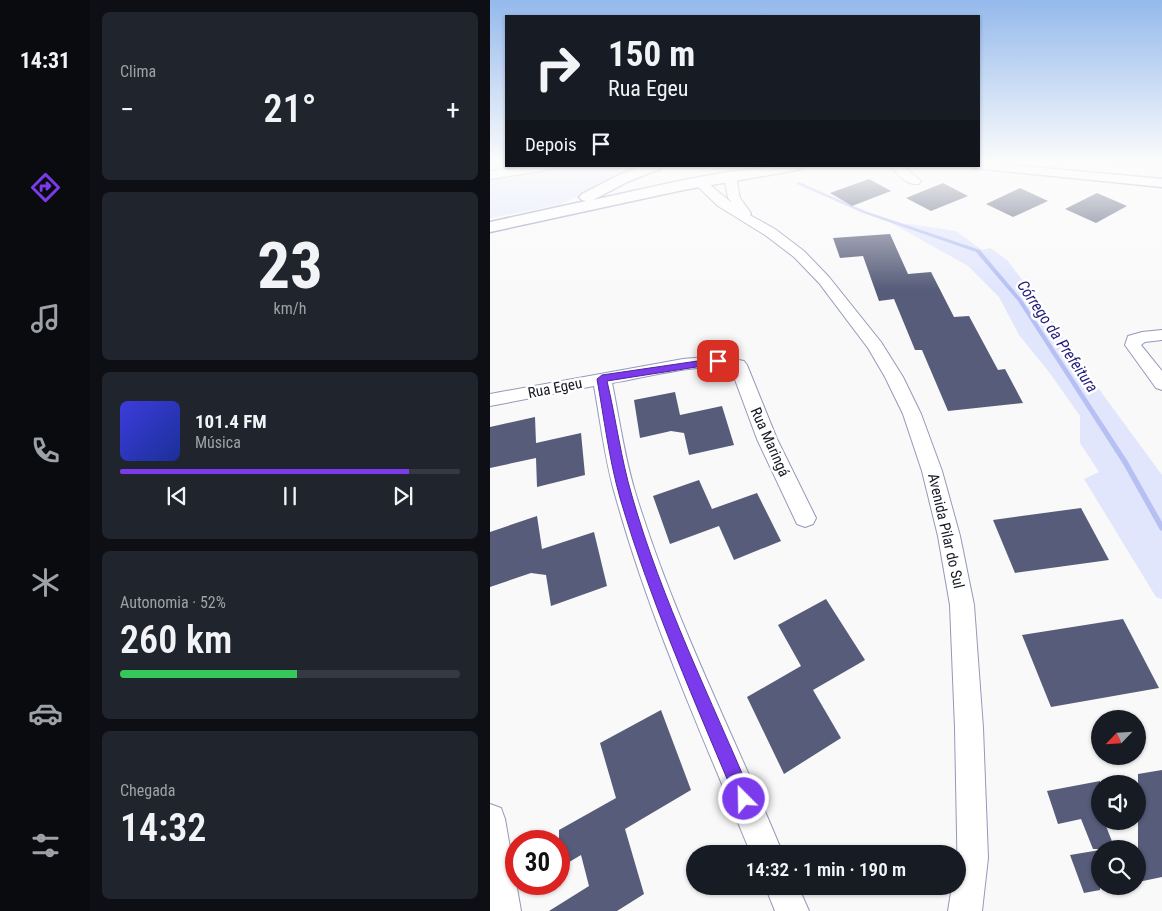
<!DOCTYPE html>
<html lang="pt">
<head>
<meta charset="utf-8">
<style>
  body { margin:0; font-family:"Roboto Condensed",sans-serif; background:#20242c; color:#f1f3f6; height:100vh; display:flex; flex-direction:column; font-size:19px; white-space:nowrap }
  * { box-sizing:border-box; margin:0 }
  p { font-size:16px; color:#9ea1a6 }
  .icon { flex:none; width:28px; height:28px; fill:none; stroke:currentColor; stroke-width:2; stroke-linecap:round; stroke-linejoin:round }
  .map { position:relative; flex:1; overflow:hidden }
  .details { display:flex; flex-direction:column; gap:12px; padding:12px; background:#0d0f14; width:400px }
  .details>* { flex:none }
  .top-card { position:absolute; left:15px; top:15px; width:475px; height:152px; border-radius:0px; box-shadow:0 1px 4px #0004; background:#171b24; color:#f1f3f6; overflow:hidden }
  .needle { width:32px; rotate:245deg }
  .tools { position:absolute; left:601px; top:710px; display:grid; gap:10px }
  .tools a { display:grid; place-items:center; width:55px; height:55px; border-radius:50%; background:#171b24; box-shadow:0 1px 4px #0004; font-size:25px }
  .speed { position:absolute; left:15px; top:830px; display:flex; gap:10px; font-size:25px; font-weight:700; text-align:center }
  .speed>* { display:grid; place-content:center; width:65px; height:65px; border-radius:50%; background:#171b24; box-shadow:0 1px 4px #0004; line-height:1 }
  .speed .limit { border:8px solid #d22; background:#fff; color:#111 }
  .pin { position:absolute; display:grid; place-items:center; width:42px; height:42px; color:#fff; margin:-21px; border-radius:10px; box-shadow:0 2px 8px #0006 }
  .me { position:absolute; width:55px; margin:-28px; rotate:337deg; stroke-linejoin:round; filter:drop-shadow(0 0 4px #0008) }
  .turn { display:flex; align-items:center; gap:18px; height:105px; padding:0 20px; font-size:22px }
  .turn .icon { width:65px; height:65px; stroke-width:2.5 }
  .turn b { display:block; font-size:35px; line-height:42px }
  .then { display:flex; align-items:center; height:48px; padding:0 20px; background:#0003; gap:10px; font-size:19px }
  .big { font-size:38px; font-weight:600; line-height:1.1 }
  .details .widget { flex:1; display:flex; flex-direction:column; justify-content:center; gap:8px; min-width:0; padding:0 18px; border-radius:8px; background:#20242c }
  .details .dial { align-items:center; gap:0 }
  .dial b { font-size:65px; line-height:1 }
  .song { display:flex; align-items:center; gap:15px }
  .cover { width:60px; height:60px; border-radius:8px; background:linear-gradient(135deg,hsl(240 70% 55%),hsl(230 70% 35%)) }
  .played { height:5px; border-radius:2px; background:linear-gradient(90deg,#7c3aed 85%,#363941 85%) }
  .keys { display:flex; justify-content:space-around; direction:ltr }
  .heat { display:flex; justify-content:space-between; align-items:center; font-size:28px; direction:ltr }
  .charge { height:8px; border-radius:4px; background:linear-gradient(90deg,#34c759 52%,#363941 0) }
  .trip { position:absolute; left:196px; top:845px; width:280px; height:50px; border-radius:25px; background:#171b24; box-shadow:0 1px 4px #0004; font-weight:600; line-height:50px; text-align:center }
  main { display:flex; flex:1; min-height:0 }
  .tabs { display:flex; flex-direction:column; width:90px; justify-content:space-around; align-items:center; background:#090b0e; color:#9ea1a6 }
  .tabs .icon { width:35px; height:35px }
  .tabs .active { color:#7c3aed }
  .tabs b { font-size:22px; color:#f1f3f6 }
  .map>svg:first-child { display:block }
  .green { fill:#e1e6fd }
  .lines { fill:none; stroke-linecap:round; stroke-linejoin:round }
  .stream { fill:#b6c0f3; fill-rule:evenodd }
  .building { fill:#565c79 }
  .minor-casing { stroke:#9399b9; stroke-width:2 }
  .major-casing { stroke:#9399b9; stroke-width:3 }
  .minor { fill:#fff; fill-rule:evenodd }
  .major { fill:#fff; fill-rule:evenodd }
  .route { fill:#7c3aed; stroke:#51269a }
  .labels { text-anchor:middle; stroke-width:5; stroke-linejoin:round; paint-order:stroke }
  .street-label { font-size:15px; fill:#161824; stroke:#fff }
  .water-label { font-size:16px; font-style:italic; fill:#231d7c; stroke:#fff }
</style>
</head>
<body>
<main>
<nav class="tabs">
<b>14:31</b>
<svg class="icon active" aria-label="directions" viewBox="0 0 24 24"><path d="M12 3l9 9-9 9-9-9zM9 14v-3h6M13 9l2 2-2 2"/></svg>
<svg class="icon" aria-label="music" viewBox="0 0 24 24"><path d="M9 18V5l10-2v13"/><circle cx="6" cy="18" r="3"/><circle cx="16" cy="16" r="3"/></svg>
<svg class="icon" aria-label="phone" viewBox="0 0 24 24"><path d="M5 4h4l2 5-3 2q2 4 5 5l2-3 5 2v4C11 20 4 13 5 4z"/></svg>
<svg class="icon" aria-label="climate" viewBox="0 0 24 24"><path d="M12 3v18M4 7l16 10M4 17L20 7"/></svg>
<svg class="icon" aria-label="car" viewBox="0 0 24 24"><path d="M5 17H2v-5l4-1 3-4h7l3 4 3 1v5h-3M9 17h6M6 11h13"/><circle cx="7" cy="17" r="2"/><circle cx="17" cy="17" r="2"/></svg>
<svg class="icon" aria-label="filters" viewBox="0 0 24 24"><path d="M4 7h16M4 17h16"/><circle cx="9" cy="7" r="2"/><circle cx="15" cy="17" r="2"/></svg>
</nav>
<section class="details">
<div class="widget"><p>Clima</p>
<div class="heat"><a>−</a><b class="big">21°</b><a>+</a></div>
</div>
<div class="widget dial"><b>23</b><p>km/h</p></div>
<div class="widget">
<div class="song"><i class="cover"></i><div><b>101.4 FM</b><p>Música</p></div></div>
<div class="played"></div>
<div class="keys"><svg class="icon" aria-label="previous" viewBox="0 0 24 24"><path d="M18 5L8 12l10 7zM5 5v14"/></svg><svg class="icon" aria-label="pause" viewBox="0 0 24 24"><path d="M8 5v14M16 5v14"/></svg><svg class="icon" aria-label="next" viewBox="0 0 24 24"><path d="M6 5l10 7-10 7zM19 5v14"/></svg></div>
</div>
<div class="widget"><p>Autonomia · 52%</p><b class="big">260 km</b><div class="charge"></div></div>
<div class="widget"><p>Chegada</p><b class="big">14:32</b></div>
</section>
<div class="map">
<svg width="672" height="911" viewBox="0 0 672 911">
  <rect width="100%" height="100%" fill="#f9f9f9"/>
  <!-- green -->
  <g class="green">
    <polygon points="0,162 16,162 16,166 150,166 69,205 0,218"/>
    <polygon points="600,162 672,162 672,170"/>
    <polygon points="398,221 466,231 492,250 500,248 517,260 552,306 592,366 672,475 672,599 666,597 594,479 609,472 590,443 590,416 559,372 529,335 509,297 478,266"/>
  </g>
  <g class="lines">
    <!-- stream -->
    <polygon class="stream" points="307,182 309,182 375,211 490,250 532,300 637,460 672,522 672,531 670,530 633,464 528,301 486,252 373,213 307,184"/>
  </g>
  <!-- building -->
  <g class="building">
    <polygon points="379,179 401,191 362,206 340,193"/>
    <polygon points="453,183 478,196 441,211 416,198"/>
    <polygon points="530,188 558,201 523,217 496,204"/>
    <polygon points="607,193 637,206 606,223 575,209"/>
    <polygon points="400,234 418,274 441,272 464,317 479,316 508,370 515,369 533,403 458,411 432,350 425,350 404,299 389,301 373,256 350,258 343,238"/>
    <polygon points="185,392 190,415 232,406 244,445 199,455 194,433 181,431 150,438 144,400"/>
    <polygon points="45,417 46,443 91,433 95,475 47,487 46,458 0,468 0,427"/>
    <polygon points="209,480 222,509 267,493 291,541 244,560 229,526 180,544 163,496"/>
    <polygon points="591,508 619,560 525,573 503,520"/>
    <polygon points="47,516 52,549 104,532 117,586 61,606 56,575 41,573 0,587 0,532"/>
    <polygon points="336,599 375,660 323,690 351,738 294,774 257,697 311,666 288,625"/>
    <polygon points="633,619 669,688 561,707 532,635"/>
    <polygon points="171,710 201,790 135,829 154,894 127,911 59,911 99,886 91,855 69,868 69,830 126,798 110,743"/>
    <polygon points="672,770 672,877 648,882 648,774"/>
    <polygon points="610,781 610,821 614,821 625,849 603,849 591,819 568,824 557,791"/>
    <polygon points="610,850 610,890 594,893 580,855"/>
  </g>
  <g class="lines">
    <defs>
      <g id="minor">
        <polygon points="38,166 70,166 64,169 0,179 0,171"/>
        <path d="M 401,166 L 413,166 L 431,181 L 429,184 C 417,186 408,175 401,166 Z"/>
        <polygon points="240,173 246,177 250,198 261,213 260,215 285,229 314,251 339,277 391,342 413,377 431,414 452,471 470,536 484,605 493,728 498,858 492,911 458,911 462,886 468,886 465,728 460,605 448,536 432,471 413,414 395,377 378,348 329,283 304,257 275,235 228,206 203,182 205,179 213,179 242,203 238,198 234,177"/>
        <polygon points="672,330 672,340 655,342 651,345 672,371 672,390 666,388 635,345 638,336 652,332"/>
        <path d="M 227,356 L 254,361 L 257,365 L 287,439 L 326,518 L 323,524 L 315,527 L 307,524 L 267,439 L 241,369 C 210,362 154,378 122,383 C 130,422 135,461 147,498 C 185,621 244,735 293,854 L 261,854 C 213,737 160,620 126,498 C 115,462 111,424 104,386 L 0,406 L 0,394 L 193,359 Z"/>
        <polygon points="0,804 11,808 15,819 31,911 0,911"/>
        <polygon points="275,886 308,886 319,911 285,911"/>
      </g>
      <g id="major">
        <polygon points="489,162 672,179 672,187 484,168 483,166 489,166"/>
        <path d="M 151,166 L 172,166 L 170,169 L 139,181 L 103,200 C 173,185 243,166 314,166 L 307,170 L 193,190 L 0,232 L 0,222 L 96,201 L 92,200 L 89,197 L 92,194 L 129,175 Z"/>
      </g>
    </defs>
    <!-- minor casing -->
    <use href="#minor" class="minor-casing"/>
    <!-- major casing -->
    <use href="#major" class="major-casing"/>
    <!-- minor -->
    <use href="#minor" class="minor"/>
    <!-- major -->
    <use href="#major" class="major"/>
  </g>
  <!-- sky -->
  <linearGradient id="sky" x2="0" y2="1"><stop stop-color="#94b9ec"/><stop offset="0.56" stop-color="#fcfcfc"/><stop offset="1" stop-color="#fcfcfc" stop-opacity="0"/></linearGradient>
  <rect width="672" height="290" fill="url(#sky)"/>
  <!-- route -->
  <path class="route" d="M 228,358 L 233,361 L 232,363 L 117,381 C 126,419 131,459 142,496 C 172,601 221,699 263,799 L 260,805 L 254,808 L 248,805 C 206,704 161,604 130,498 C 119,459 114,418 107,379 L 112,375 Z"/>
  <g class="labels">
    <!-- street labels -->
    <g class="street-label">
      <text transform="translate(65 388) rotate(-11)" y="5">Rua Egeu</text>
      <text transform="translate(280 442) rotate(66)" y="5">Rua Maringá</text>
      <text transform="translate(456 531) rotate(77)" y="5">Avenida Pilar do Sul</text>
    </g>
    <!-- water labels -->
    <g class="water-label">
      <text transform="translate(568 336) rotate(56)" y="6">Córrego da Prefeitura</text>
    </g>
  </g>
</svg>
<div class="tools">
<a><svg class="needle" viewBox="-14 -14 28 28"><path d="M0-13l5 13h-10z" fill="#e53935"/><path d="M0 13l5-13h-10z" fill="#9ea1a6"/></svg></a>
<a><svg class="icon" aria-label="sound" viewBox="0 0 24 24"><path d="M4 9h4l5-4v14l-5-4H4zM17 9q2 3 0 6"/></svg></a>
<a><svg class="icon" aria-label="search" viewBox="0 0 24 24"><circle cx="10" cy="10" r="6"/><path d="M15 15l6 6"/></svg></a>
</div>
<div class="speed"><div class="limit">30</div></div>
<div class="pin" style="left:228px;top:361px;background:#d93025"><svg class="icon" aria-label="arrive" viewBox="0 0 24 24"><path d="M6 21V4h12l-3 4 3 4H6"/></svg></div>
<svg class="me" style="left:254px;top:799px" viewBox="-20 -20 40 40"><circle r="17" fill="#7c3aed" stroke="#fff" stroke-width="3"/><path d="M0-11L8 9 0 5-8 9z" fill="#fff"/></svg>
<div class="trip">14:32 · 1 min · 190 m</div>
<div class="top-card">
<div class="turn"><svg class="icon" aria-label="right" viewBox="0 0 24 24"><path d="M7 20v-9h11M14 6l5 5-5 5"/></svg><div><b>150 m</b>Rua Egeu</div></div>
<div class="then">Depois<svg class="icon" aria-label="arrive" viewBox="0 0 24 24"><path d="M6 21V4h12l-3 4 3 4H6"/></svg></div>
</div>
</div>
</main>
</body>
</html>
